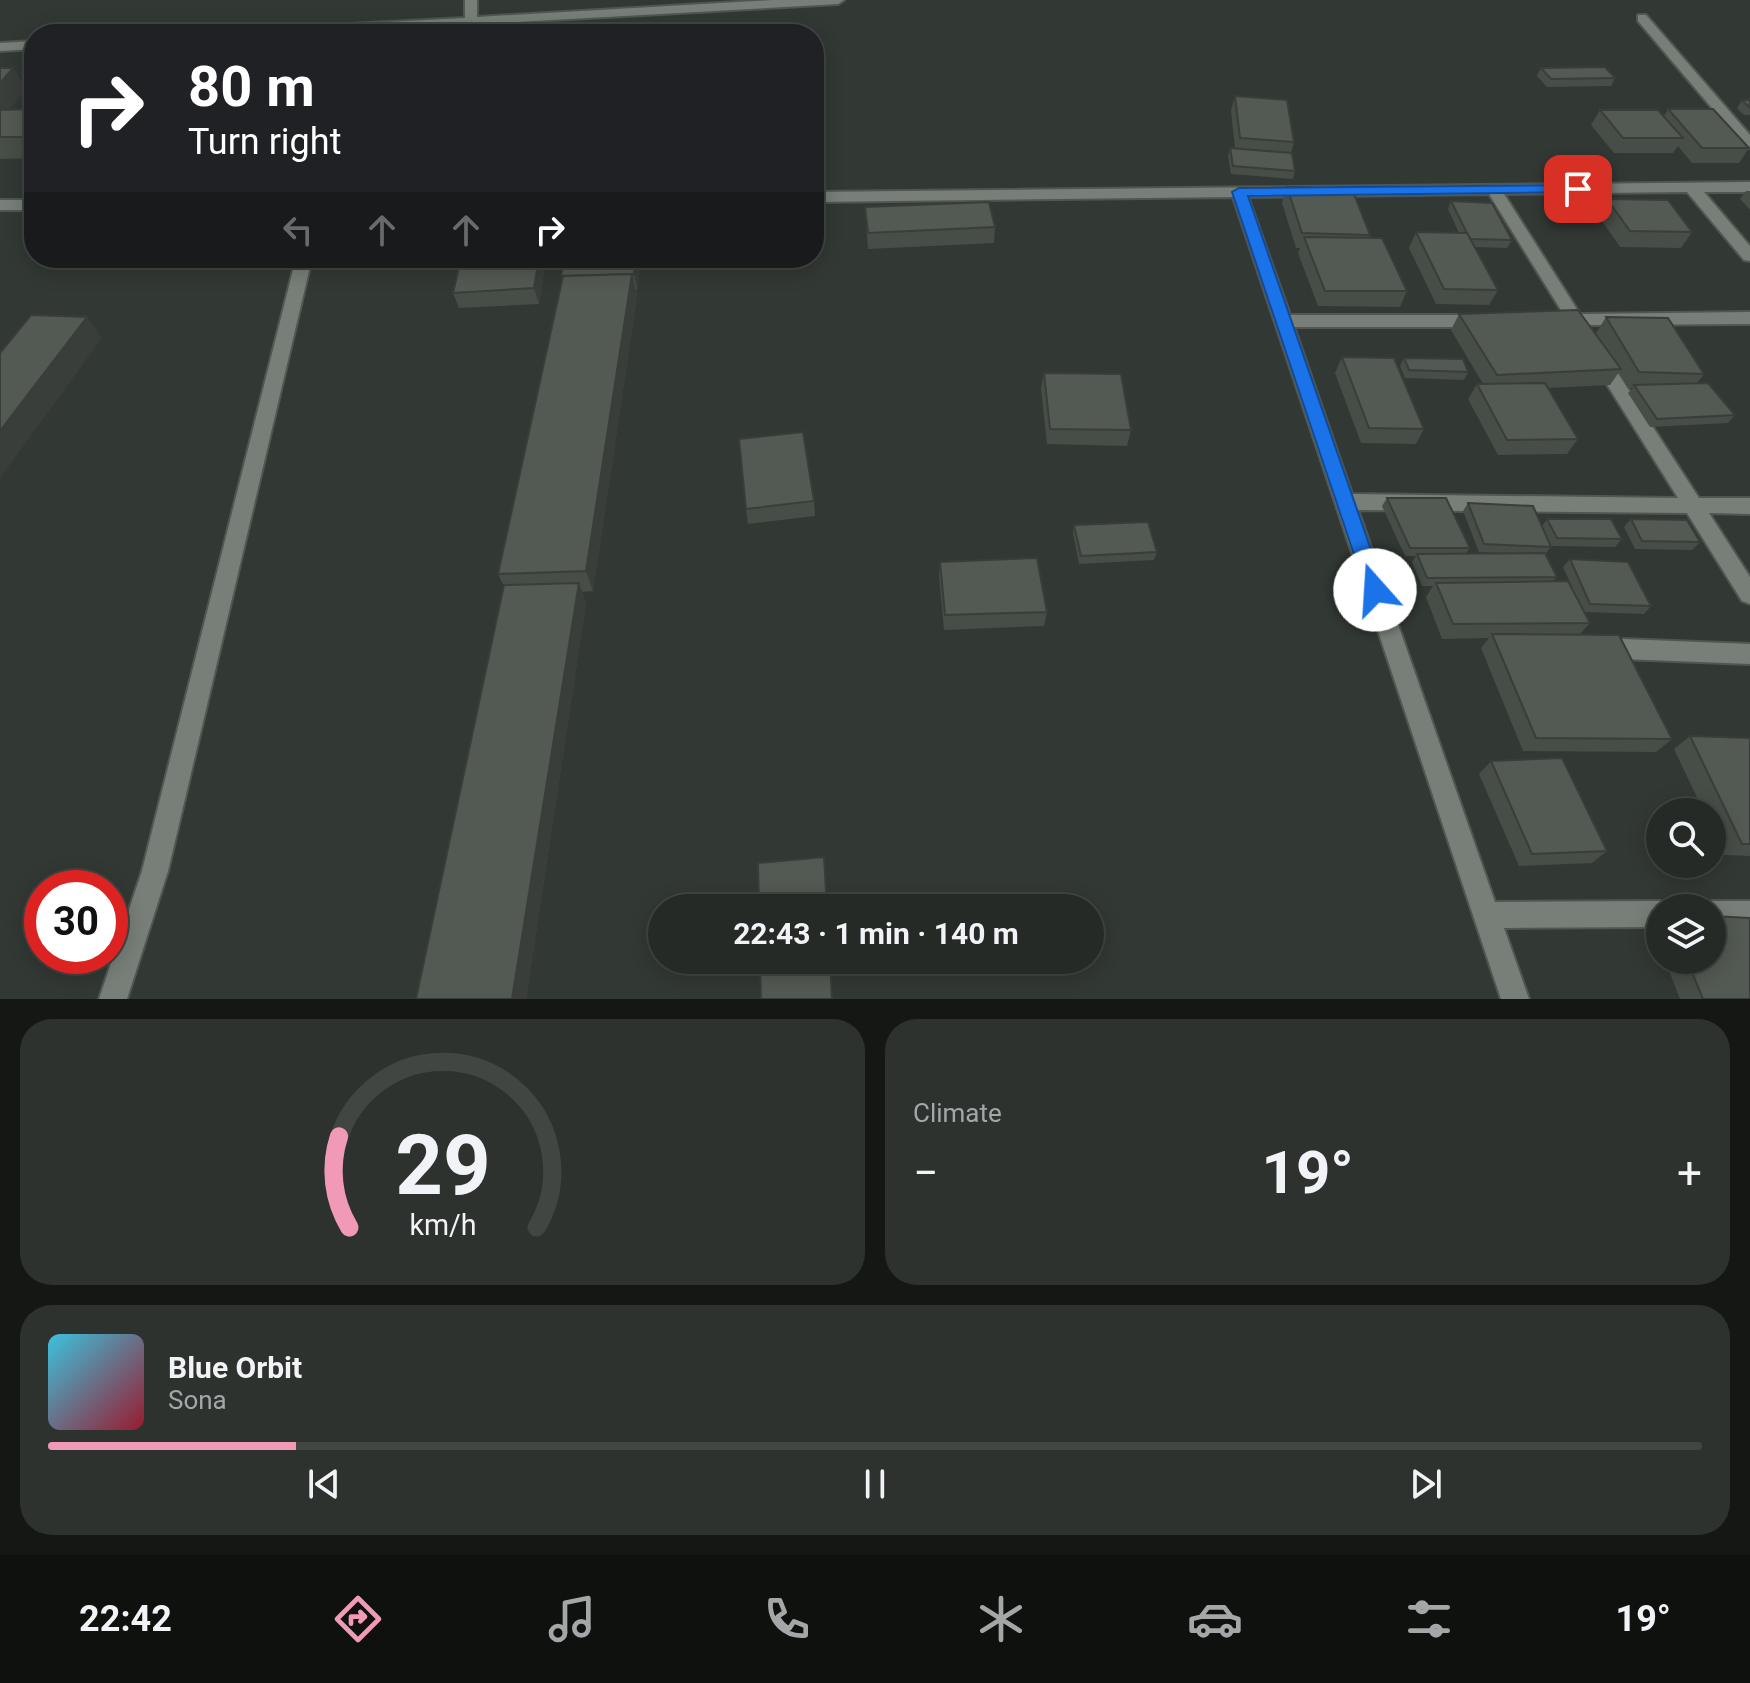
<!DOCTYPE html>
<html lang="en">
<head>
<meta charset="utf-8">
<style>
  body { margin:0; font-family:Roboto,sans-serif; background:#2e322e; color:#f1f3f6; height:100vh; display:flex; flex-direction:column; font-size:30px; white-space:nowrap }
  * { box-sizing:border-box; margin:0 }
  p { font-size:26px; color:#a4a7a7 }
  .icon { flex:none; width:44px; height:44px; fill:none; stroke:currentColor; stroke-width:2; stroke-linecap:round; stroke-linejoin:round }
  .map { position:relative; height:999px; overflow:hidden }
  .side { display:flex; flex-direction:column; gap:20px; padding:20px; background:#151715; flex:1 }
  .side>* { flex:none }
  .guide { position:absolute; left:24px; top:24px; width:800px; height:244px; border-radius:32px; box-shadow:0 4px 20px #0003,0 0 0 2px #424643; background:#202124; color:#fff; overflow:hidden }
  .tools { position:absolute; left:1646px; top:798px; display:grid; gap:16px }
  .tools a { display:grid; place-items:center; width:80px; height:80px; border-radius:50%; background:#262a26; box-shadow:0 4px 20px #0003,0 0 0 2px #424643; font-size:40px }
  .speed { position:absolute; left:24px; top:870px; display:flex; gap:16px; font-size:40px; font-weight:700; text-align:center }
  .speed>* { display:grid; place-content:center; width:104px; height:104px; border-radius:50%; background:#262a26; box-shadow:0 4px 20px #0003,0 0 0 2px #424643; line-height:1 }
  .speed .limit { border:12px solid #d22; background:#fff; color:#111 }
  .pin { position:absolute; display:grid; place-items:center; width:68px; height:68px; color:#fff; margin:-34px; border-radius:16px; box-shadow:0 4px 12px #0006 }
  .me { position:absolute; width:88px; margin:-44px; rotate:341deg; stroke-linejoin:round; filter:drop-shadow(0 0 6px #0008) }
  .turn { display:flex; align-items:center; gap:28px; height:168px; padding:0 32px; font-size:36px }
  .turn .icon { width:104px; height:104px; stroke-width:2.5 }
  .turn b { display:block; font-size:56px; line-height:68px }
  .lanes { display:flex; align-items:center; height:76px; padding:0 32px; background:#0003; justify-content:center; gap:40px; direction:ltr }
  .lanes .off { opacity:.35 }
  .big { font-size:60px; font-weight:700; line-height:1.1 }
  .side .card { flex:1; display:flex; flex-direction:column; justify-content:center; gap:12px; min-width:0; padding:0 28px; border-radius:32px; background:#2e322e }
  .side .dial { align-items:center; gap:0 }
  .dial svg { height:208px; overflow:visible; fill:none; stroke:#424643; stroke-width:7; stroke-linecap:round; text-anchor:middle }
  .dial text { fill:#f1f3f6; stroke:none }
  .song { display:flex; align-items:center; gap:24px }
  .cover { width:96px; height:96px; border-radius:12px; background:linear-gradient(135deg,hsl(190 70% 55%),hsl(350 70% 35%)) }
  .played { height:8px; border-radius:4px; background:linear-gradient(90deg,#f09ab7 15%,#424643 15%) }
  .keys { display:flex; justify-content:space-around; direction:ltr }
  .heat { display:flex; justify-content:space-between; align-items:center; font-size:44px; direction:ltr }
  .side .tiles { flex:1; display:grid; gap:20px; grid-template-columns:1fr 1fr }
  .card:last-child { grid-column:span 2 }
  .trip { position:absolute; left:648px; top:894px; width:456px; height:80px; border-radius:40px; background:#262a26; box-shadow:0 4px 20px #0003,0 0 0 2px #424643; font-weight:700; line-height:80px; text-align:center }
  .menu { display:flex; height:128px; justify-content:space-around; align-items:center; background:#0f110f; color:#a4a7a7 }
  .menu .icon { width:56px; height:56px }
  .menu .current { color:#f09ab7 }
  .menu b { font-size:36px; color:#f1f3f6 }
  .map>svg:first-child { display:block }
  .lines { fill:none; stroke-linecap:round; stroke-linejoin:round }
  .lane-casing { stroke:#505651; stroke-width:4 }
  .street-casing { stroke:#505651; stroke-width:4 }
  .lane { fill:#787f78; fill-rule:evenodd }
  .street { fill:#787f78; fill-rule:evenodd }
  .wall { fill:#474d47 }
  .shaded-wall { fill:#3a3e3a }
  .building { fill:#535953; stroke:#3a3e3a; stroke-width:2 }
  .route { fill:#1a73e8; stroke:#114b97; stroke-width:2 }
</style>
</head>
<body>
<div class="map">
<svg width="1750" height="999" viewBox="0 0 1750 999">
  <rect width="100%" height="100%" fill="#323833"/>
  <g class="lines">
    <defs>
      <g id="lane">
        <polygon points="465,0 477,0 477,17 773,0 844,0 838,4 306,34 230,34 236,30 465,18"/>
        <polygon points="34,41 34,49 0,51 0,43"/>
      </g>
      <g id="street">
        <polygon points="1638,15 1646,15 1750,135 1750,148 1745,147 1638,21"/>
        <polygon points="1750,182 1750,192 1704,192 1750,246 1750,261 1744,260 1687,192 1504,194 1580,314 1750,312 1750,324 1588,325 1592,332 1583,338 1577,336 1570,326 1560,324 1557,320 1564,315 1489,194 1248,197 1290,315 1482,315 1491,321 1482,327 1294,327 1352,494 1678,498 1591,359 1600,353 1606,355 1699,498 1750,498 1750,514 1709,513 1750,577 1750,604 1742,601 1687,513 1358,510 1495,902 1660,901 1671,908 1660,908 1660,927 1504,928 1529,999 1501,999 1233,197 814,202 814,192"/>
        <rect x="0" y="200" width="34" height="10"/>
        <polygon points="296,258 312,258 168,871 127,999 99,999 142,871"/>
        <polygon points="1623,639 1750,644 1750,664 1623,659 1615,656 1612,649 1615,642"/>
        <polygon points="1712,901 1750,901 1750,927 1712,927 1712,908 1701,908"/>
      </g>
    </defs>
    <!-- lane casing -->
    <use href="#lane" class="lane-casing"/>
    <!-- street casing -->
    <use href="#street" class="street-casing"/>
    <!-- lane -->
    <use href="#lane" class="lane"/>
    <!-- street -->
    <use href="#street" class="street"/>
  </g>
  <!-- wall -->
  <g class="wall">
    <polygon points="0,68 13,68 26,89 8,110 34,109 34,158 0,159"/>
    <polygon points="1541,68 1615,78 1611,86 1547,87 1537,76"/>
    <polygon points="1235,96 1294,142 1291,153 1295,171 1293,179 1231,174 1228,156 1230,148 1235,148 1231,111"/>
    <polygon points="1742,100 1750,100 1750,115 1744,115 1737,108"/>
    <polygon points="1668,109 1749,148 1739,163 1692,163 1678,146 1673,153 1614,153 1591,125 1600,110 1664,116"/>
    <polygon points="1287,187 1370,235 1369,238 1407,291 1400,307 1318,306 1298,253 1300,248 1296,248 1282,203"/>
    <polygon points="1746,191 1750,191 1750,210 1740,199"/>
    <polygon points="1607,199 1692,232 1681,248 1620,247 1598,215"/>
    <polygon points="1451,201 1512,240 1507,248 1475,247 1498,290 1489,305 1436,304 1409,248 1416,232 1459,233 1448,209"/>
    <polygon points="865,207 995,227 994,243 868,249"/>
    <polygon points="546,258 539,304 459,308 453,293"/>
    <polygon points="642,258 637,290 636,290 637,296 593,591 582,592 586,603 526,999 416,999 504,587 498,574 562,281 561,276"/>
    <polygon points="1459,314 1600,340 1596,333 1606,317 1704,374 1697,383 1735,415 1728,423 1650,427 1628,393 1633,388 1628,388 1619,372 1610,385 1548,388 1578,439 1567,454 1498,455 1468,399 1477,384 1483,384 1451,330"/>
    <polygon points="1342,357 1424,429 1416,444 1361,443 1335,373"/>
    <polygon points="1404,358 1468,372 1464,380 1405,378 1400,366"/>
    <polygon points="1044,373 1131,430 1127,446 1047,444 1041,388"/>
    <polygon points="1387,498 1470,548 1466,553 1501,553 1479,552 1463,511 1468,503 1542,526 1547,519 1622,539 1615,547 1551,546 1546,554 1557,577 1553,581 1576,596 1563,567 1570,559 1651,606 1644,614 1584,612 1590,623 1580,634 1672,739 1656,752 1523,751 1481,648 1489,638 1442,639 1426,597 1433,586 1422,586 1412,562 1416,556 1405,556 1382,506"/>
    <polygon points="814,501 815,516 748,524 746,509"/>
    <polygon points="1631,519 1700,542 1692,550 1635,549 1624,527"/>
    <polygon points="1074,525 1157,552 1154,560 1079,564 1073,533"/>
    <polygon points="940,562 1047,612 1044,626 944,630 939,577"/>
    <polygon points="1690,736 1750,738 1750,856 1725,855 1712,829 1712,812 1704,812 1674,749"/>
    <polygon points="1491,761 1607,851 1592,863 1519,866 1479,774"/>
    <polygon points="1660,918 1660,947 1651,924"/>
    <polygon points="1665,960 1712,960 1750,999 1680,999"/>
  </g>
  <!-- shaded-wall -->
  <g class="shaded-wall">
    <polygon points="13,68 26,89 0,120 0,83"/>
    <polygon points="539,258 546,258 539,304 534,288"/>
    <polygon points="636,258 642,258 637,290 634,274"/>
    <polygon points="632,274 637,296 593,591 586,571"/>
    <polygon points="87,317 102,338 0,478 0,431"/>
    <polygon points="579,583 586,603 526,999 512,999"/>
  </g>
  <!-- building -->
  <g class="building">
    <polygon points="1605,67 1615,78 1551,79 1541,68"/>
    <polygon points="0,68 13,68 0,83"/>
    <polygon points="1235,96 1287,100 1294,142 1240,138"/>
    <polygon points="1742,100 1750,100 1750,107 1749,107"/>
    <polygon points="34,109 34,137 0,137 0,110"/>
    <polygon points="1668,109 1713,109 1749,148 1702,148"/>
    <polygon points="1600,110 1658,110 1683,138 1623,138"/>
    <polygon points="1230,148 1292,153 1295,171 1233,166"/>
    <polygon points="1287,187 1352,189 1370,235 1302,233"/>
    <polygon points="1607,199 1668,200 1692,232 1630,231"/>
    <polygon points="1451,201 1492,203 1512,240 1470,239"/>
    <polygon points="989,202 995,227 868,233 865,207"/>
    <polygon points="1416,232 1467,233 1498,290 1444,289"/>
    <polygon points="1304,237 1382,238 1407,291 1325,291"/>
    <polygon points="461,258 539,258 534,288 453,293"/>
    <polygon points="565,258 636,258 634,274 561,276"/>
    <polygon points="632,274 586,571 498,574 563,276"/>
    <polygon points="1578,310 1621,369 1497,375 1459,314"/>
    <polygon points="31,315 87,317 0,431 0,353"/>
    <polygon points="1606,317 1668,318 1704,374 1639,372"/>
    <polygon points="1342,357 1394,358 1424,429 1369,428"/>
    <polygon points="1404,358 1463,359 1468,372 1409,370"/>
    <polygon points="1044,373 1121,374 1131,430 1050,429"/>
    <polygon points="1545,383 1578,439 1507,440 1477,384"/>
    <polygon points="1708,383 1735,415 1657,419 1634,385"/>
    <polygon points="803,432 814,501 746,509 739,439"/>
    <polygon points="1387,498 1446,498 1470,548 1410,548"/>
    <polygon points="1468,503 1533,506 1551,547 1484,544"/>
    <polygon points="1547,519 1611,519 1622,539 1557,538"/>
    <polygon points="1631,519 1687,520 1700,542 1642,541"/>
    <polygon points="1148,522 1157,552 1081,556 1074,525"/>
    <polygon points="1545,553 1557,577 1427,578 1417,554"/>
    <polygon points="1037,558 1047,612 945,615 940,562"/>
    <polygon points="1570,559 1628,562 1651,606 1590,604"/>
    <polygon points="1568,581 1590,623 1453,624 1436,583"/>
    <polygon points="579,583 512,999 416,999 504,585"/>
    <polygon points="1492,634 1619,635 1672,739 1536,738"/>
    <polygon points="1690,736 1750,738 1750,844 1742,844"/>
    <polygon points="1562,758 1607,851 1532,854 1491,761"/>
    <polygon points="824,857 827,908 759,908 758,863"/>
    <polygon points="1712,916 1750,918 1750,999 1703,999 1687,960 1712,960"/>
    <polygon points="760,960 830,960 832,999 761,999"/>
  </g>
  <!-- route -->
  <polygon class="route" points="1578,185 1583,186 1583,192 1248,196 1385,590 1382,596 1368,596 1232,192 1239,188"/>
</svg>
<div class="tools">
<a><svg class="icon" aria-label="search" viewBox="0 0 24 24"><circle cx="10" cy="10" r="6"/><path d="M15 15l6 6"/></svg></a>
<a><svg class="icon" aria-label="layers" viewBox="0 0 24 24"><path d="M12 4l9 5-9 5-9-5zM3 14l9 5 9-5"/></svg></a>
</div>
<div class="speed"><div class="limit">30</div></div>
<div class="pin" style="left:1578px;top:189px;background:#d93025"><svg class="icon" aria-label="arrive" viewBox="0 0 24 24"><path d="M6 21V4h12l-3 4 3 4H6"/></svg></div>
<svg class="me" style="left:1375px;top:590px" viewBox="-20 -20 40 40"><circle r="19" fill="#fff"/><path d="M0-13L10 11 0 6-10 11z" fill="#1a73e8"/></svg>
<div class="trip">22:43 · 1 min · 140 m</div>
<div class="guide">
<div class="turn"><svg class="icon" aria-label="right" viewBox="0 0 24 24"><path d="M7 20v-9h11M14 6l5 5-5 5"/></svg><div><b>80 m</b>Turn right</div></div>
<div class="lanes"><svg class="icon off" aria-label="left" viewBox="0 0 24 24"><path d="M17 20v-9H6M10 6l-5 5 5 5"/></svg><svg class="icon off" aria-label="ahead" viewBox="0 0 24 24"><path d="M12 20V5M6 11l6-6 6 6"/></svg><svg class="icon off" aria-label="ahead" viewBox="0 0 24 24"><path d="M12 20V5M6 11l6-6 6 6"/></svg><svg class="icon" aria-label="right" viewBox="0 0 24 24"><path d="M7 20v-9h11M14 6l5 5-5 5"/></svg></div>
</div>
</div>
<section class="side">
<div class="tiles">
<div class="card dial"><svg viewBox="0 0 100 80">
<path d="M14 69A42 42 0 1 1 86 69"/>
<path d="M14 69A42 42 0 0 1 10 34" stroke="#f09ab7"/>
<text x="50" y="56" font-size="32" font-weight="700">29</text>
<text x="50" y="72" font-size="11">km/h</text>
</svg></div>
<div class="card"><p>Climate</p>
<div class="heat"><a>−</a><b class="big">19°</b><a>+</a></div>
</div>
<div class="card">
<div class="song"><i class="cover"></i><div><b>Blue Orbit</b><p>Sona</p></div></div>
<div class="played"></div>
<div class="keys"><svg class="icon" aria-label="previous" viewBox="0 0 24 24"><path d="M18 5L8 12l10 7zM5 5v14"/></svg><svg class="icon" aria-label="pause" viewBox="0 0 24 24"><path d="M8 5v14M16 5v14"/></svg><svg class="icon" aria-label="next" viewBox="0 0 24 24"><path d="M6 5l10 7-10 7zM19 5v14"/></svg></div>
</div>
</div>
</section>
<nav class="menu">
<b>22:42</b>
<svg class="icon current" aria-label="directions" viewBox="0 0 24 24"><path d="M12 3l9 9-9 9-9-9zM9 14v-3h6M13 9l2 2-2 2"/></svg>
<svg class="icon" aria-label="music" viewBox="0 0 24 24"><path d="M9 18V5l10-2v13"/><circle cx="6" cy="18" r="3"/><circle cx="16" cy="16" r="3"/></svg>
<svg class="icon" aria-label="phone" viewBox="0 0 24 24"><path d="M5 4h4l2 5-3 2q2 4 5 5l2-3 5 2v4C11 20 4 13 5 4z"/></svg>
<svg class="icon" aria-label="climate" viewBox="0 0 24 24"><path d="M12 3v18M4 7l16 10M4 17L20 7"/></svg>
<svg class="icon" aria-label="car" viewBox="0 0 24 24"><path d="M5 17H2v-5l4-1 3-4h7l3 4 3 1v5h-3M9 17h6M6 11h13"/><circle cx="7" cy="17" r="2"/><circle cx="17" cy="17" r="2"/></svg>
<svg class="icon" aria-label="filters" viewBox="0 0 24 24"><path d="M4 7h16M4 17h16"/><circle cx="9" cy="7" r="2"/><circle cx="15" cy="17" r="2"/></svg>
<b>19°</b>
</nav>
</body>
</html>
